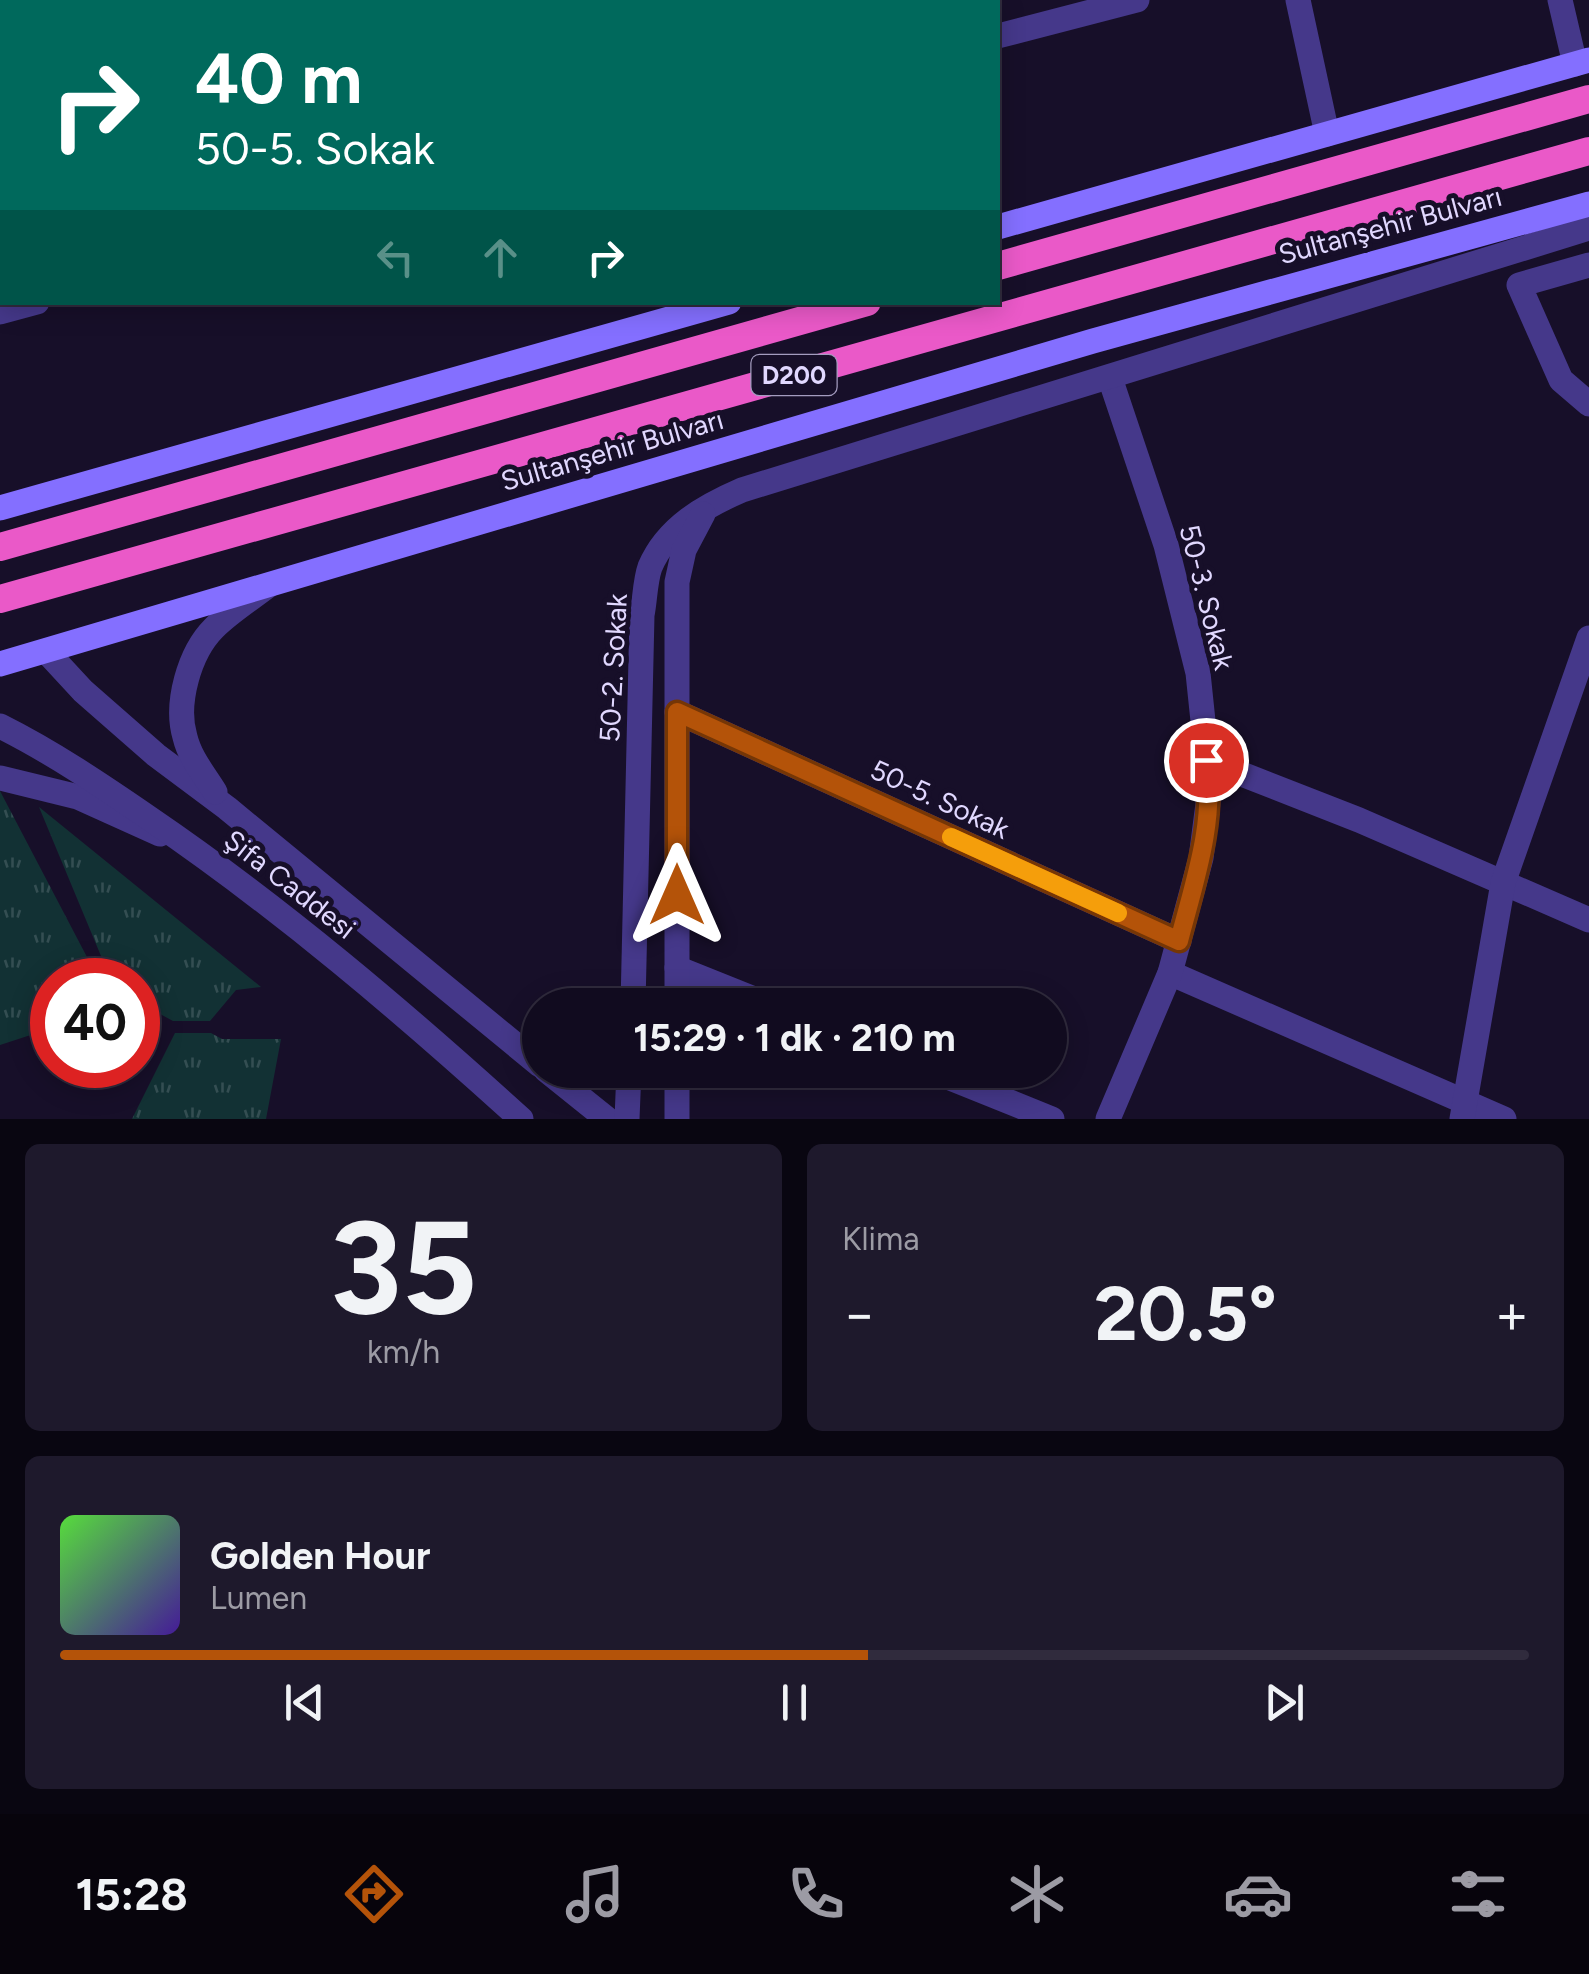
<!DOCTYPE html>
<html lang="tr">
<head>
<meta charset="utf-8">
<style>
  body { margin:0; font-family:Figtree,sans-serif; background:#1e192c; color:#f1f3f6; height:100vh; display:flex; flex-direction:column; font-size:38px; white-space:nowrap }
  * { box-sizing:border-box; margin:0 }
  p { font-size:32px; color:#9c9ba4 }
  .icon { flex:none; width:55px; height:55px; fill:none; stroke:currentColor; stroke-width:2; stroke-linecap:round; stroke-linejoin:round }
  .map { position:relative; height:1119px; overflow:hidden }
  .side { display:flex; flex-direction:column; gap:25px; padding:25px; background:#090611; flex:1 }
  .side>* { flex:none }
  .top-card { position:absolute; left:0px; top:0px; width:1000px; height:305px; box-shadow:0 5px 25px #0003,0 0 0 2px #302b3d; background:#00695c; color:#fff; overflow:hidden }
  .speed { position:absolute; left:30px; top:958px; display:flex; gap:20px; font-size:50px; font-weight:700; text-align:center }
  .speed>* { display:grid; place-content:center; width:130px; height:130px; border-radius:50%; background:#110b1f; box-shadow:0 5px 25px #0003,0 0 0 2px #302b3d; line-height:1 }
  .speed .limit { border:15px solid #d22; background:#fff; color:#111 }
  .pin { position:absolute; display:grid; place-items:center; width:85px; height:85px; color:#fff; margin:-42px; border:5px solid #fff; border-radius:50%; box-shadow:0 2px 10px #0007 }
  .me { position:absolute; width:110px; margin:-55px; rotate:0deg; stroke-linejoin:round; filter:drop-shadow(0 0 8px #0008) }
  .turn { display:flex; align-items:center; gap:35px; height:210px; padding:0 30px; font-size:45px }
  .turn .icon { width:130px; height:130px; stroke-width:2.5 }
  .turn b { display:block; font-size:70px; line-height:85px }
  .lanes { display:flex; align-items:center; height:95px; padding:0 30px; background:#0003; justify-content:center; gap:50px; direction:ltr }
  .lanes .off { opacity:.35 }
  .big { font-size:75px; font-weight:700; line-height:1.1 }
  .side .widget { flex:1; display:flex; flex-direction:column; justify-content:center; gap:15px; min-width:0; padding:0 35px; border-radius:15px; background:#1e192c }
  .side .dial { align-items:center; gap:0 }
  .dial b { font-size:130px; line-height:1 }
  .song { display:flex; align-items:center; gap:30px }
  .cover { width:120px; height:120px; border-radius:15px; background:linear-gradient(135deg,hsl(110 70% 55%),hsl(260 70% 35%)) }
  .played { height:10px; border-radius:5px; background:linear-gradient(90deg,#b45309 55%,#302b3d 55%) }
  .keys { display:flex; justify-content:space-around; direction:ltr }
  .heat { display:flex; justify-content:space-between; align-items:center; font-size:55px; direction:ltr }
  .side .tiles { flex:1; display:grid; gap:25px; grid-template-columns:1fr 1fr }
  .widget:last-child { grid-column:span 2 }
  .trip { position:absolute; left:522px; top:988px; width:545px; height:100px; border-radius:50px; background:#110b1f; box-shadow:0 5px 25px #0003,0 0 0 2px #302b3d; font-weight:700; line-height:100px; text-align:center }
  .tab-bar { display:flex; height:160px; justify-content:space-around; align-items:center; background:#07040c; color:#9c9ba4 }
  .tab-bar .icon { width:70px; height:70px }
  .tab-bar .on { color:#b45309 }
  .tab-bar b { font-size:45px; color:#f1f3f6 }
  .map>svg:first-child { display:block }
  .grass { fill:url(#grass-tufts) }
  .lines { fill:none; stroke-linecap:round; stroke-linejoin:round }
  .minor { stroke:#45388a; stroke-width:25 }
  .tertiary { stroke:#45388a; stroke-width:25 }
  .secondary { stroke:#846fff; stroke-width:25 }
  .trunk { stroke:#ea59c8; stroke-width:28 }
  .route-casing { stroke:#753606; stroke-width:25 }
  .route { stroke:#b45309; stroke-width:18 }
  .slow { stroke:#f59e0b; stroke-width:18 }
  .labels { text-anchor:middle; stroke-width:10; stroke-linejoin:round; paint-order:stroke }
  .shield { fill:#170f29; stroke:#a49cbf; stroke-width:2.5 }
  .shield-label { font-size:25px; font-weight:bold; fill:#e1d8ff }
  .street-label { font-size:28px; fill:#e1d8ff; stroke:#170f29 }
</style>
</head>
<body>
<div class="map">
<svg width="1589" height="1119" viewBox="0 0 1589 1119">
  <defs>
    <pattern id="grass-tufts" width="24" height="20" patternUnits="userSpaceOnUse" patternTransform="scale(2.5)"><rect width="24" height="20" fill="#123134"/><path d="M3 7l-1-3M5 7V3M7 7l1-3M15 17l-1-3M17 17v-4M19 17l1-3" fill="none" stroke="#344e52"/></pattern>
  </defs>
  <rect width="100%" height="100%" fill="#170f29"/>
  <!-- grass -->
  <g class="grass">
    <polygon points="0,791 99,980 52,980 52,1028 0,1045"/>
    <polygon points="39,807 261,987 236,990 210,1021 173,1021 138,1002 138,980 111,980"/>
    <polygon points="175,1033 211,1033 222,1039 281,1039 266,1119 132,1119"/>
  </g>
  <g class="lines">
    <!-- minor -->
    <g class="minor">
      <polyline points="424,0 442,2"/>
      <polyline points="1298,0 1327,134"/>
      <polyline points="1560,0 1575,64"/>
      <polyline points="123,2 124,0"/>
      <polyline points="304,2 304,0"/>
      <polyline points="539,2 539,0"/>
      <polyline points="740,2 741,0"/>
      <polyline points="998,36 1137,0"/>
      <polyline points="1589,265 1519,285 1561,380 1589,404"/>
      <polyline points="0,312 37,302"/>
      <polyline points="677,712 1179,941"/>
      <polyline points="1206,760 1359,820 1589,920"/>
      <polyline points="0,778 78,797 160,834"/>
      <polyline points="677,968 769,1005"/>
      <polyline points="1170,973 1504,1119"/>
      <polyline points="930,1070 1052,1119"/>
      <polyline points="1108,1119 1170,973 1201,858 1210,788 1198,673 1166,545 1110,378"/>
      <polyline points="1462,1119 1503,883 1589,638"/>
    </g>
    <!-- tertiary -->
    <g class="tertiary">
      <polyline points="46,651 83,691 156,755 227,808 540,1065"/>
      <path d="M 0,726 C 52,752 101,785 149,818 C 281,908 403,1012 521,1119"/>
      <path d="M 215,792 C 204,774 190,758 185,737 C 175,704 189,653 214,628 C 230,612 251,599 269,585"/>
      <path d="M 633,1005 L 642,615 C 645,600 645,581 650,567 C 667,527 705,506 742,490 L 1589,228"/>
      <polyline points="677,1005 677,582 684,550 703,514"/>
      <polyline points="546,1070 607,1119"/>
      <polyline points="677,1070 677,1119"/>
      <polyline points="627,1119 629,1070"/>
    </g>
    <!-- secondary -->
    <g class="secondary">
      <polyline points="998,227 1589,60"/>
      <polyline points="0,508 729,302"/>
      <polyline points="0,664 1093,341 1589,204"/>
    </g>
    <!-- trunk -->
    <g class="trunk">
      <polyline points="998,266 1589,99"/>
      <polyline points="0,547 867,302"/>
      <polyline points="0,599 1589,151"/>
    </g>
  </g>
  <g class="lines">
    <defs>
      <path id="route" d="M 677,895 L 677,712 L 1179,941 C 1194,883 1216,821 1206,760"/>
    </defs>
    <!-- route casing -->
    <use href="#route" class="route-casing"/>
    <!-- route -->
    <use href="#route" class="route"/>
    <!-- slow -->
    <polyline class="slow" points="951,837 1118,913"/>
  </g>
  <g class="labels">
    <!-- shield labels -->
    <rect class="shield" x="751.5" y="355" width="85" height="40" rx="8"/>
    <g class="shield-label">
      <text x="794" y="384">D200</text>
    </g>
    <!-- street labels -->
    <g class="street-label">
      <text transform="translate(1390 225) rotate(-15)" y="10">Sultanşehir Bulvarı</text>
      <text transform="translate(612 450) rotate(-16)" y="10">Sultanşehir Bulvarı</text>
      <text transform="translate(1207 597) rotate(76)" y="10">50-3. Sokak</text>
      <text transform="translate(613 668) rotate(-87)" y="10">50-2. Sokak</text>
      <text transform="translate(940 799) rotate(25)" y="10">50-5. Sokak</text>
      <text transform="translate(290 884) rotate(38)" y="10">Şifa Caddesi</text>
    </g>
  </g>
</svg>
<div class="speed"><div class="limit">40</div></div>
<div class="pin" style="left:1206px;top:760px;background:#d93025"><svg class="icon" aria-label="arrive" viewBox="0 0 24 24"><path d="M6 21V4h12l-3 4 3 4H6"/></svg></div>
<svg class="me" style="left:677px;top:895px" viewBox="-20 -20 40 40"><path d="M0-17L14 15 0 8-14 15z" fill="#b45309" stroke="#fff" stroke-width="4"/></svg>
<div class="trip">15:29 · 1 dk · 210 m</div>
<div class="top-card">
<div class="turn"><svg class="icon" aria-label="right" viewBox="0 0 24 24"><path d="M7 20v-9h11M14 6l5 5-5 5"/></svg><div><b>40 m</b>50-5. Sokak</div></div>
<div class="lanes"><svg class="icon off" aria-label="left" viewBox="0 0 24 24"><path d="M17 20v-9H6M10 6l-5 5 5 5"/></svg><svg class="icon off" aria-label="ahead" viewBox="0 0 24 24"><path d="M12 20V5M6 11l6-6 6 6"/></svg><svg class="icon" aria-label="right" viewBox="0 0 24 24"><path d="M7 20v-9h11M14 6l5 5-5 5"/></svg></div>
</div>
</div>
<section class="side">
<div class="tiles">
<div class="widget dial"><b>35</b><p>km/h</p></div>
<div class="widget"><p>Klima</p>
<div class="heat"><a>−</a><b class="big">20.5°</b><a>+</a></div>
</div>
<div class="widget">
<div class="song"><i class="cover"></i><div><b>Golden Hour</b><p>Lumen</p></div></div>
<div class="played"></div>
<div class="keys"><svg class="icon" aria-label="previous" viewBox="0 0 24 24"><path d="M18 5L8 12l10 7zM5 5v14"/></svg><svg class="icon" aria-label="pause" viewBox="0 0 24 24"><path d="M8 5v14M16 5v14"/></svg><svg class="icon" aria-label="next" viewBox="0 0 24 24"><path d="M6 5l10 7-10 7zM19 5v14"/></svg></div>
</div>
</div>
</section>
<nav class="tab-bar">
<b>15:28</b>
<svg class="icon on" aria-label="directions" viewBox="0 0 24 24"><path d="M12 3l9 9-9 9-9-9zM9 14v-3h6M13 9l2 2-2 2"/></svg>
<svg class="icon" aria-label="music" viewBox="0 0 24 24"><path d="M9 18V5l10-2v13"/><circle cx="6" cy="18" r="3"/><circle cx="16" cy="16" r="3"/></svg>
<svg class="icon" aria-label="phone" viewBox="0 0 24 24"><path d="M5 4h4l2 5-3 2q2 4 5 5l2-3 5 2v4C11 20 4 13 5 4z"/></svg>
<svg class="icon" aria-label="climate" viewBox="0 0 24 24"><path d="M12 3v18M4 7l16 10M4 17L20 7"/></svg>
<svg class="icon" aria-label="car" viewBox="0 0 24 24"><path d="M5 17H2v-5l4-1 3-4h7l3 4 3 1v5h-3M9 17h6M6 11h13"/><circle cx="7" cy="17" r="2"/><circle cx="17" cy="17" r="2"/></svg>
<svg class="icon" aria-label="filters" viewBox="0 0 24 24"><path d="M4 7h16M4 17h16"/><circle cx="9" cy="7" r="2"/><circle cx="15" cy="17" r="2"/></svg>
</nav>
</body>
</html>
